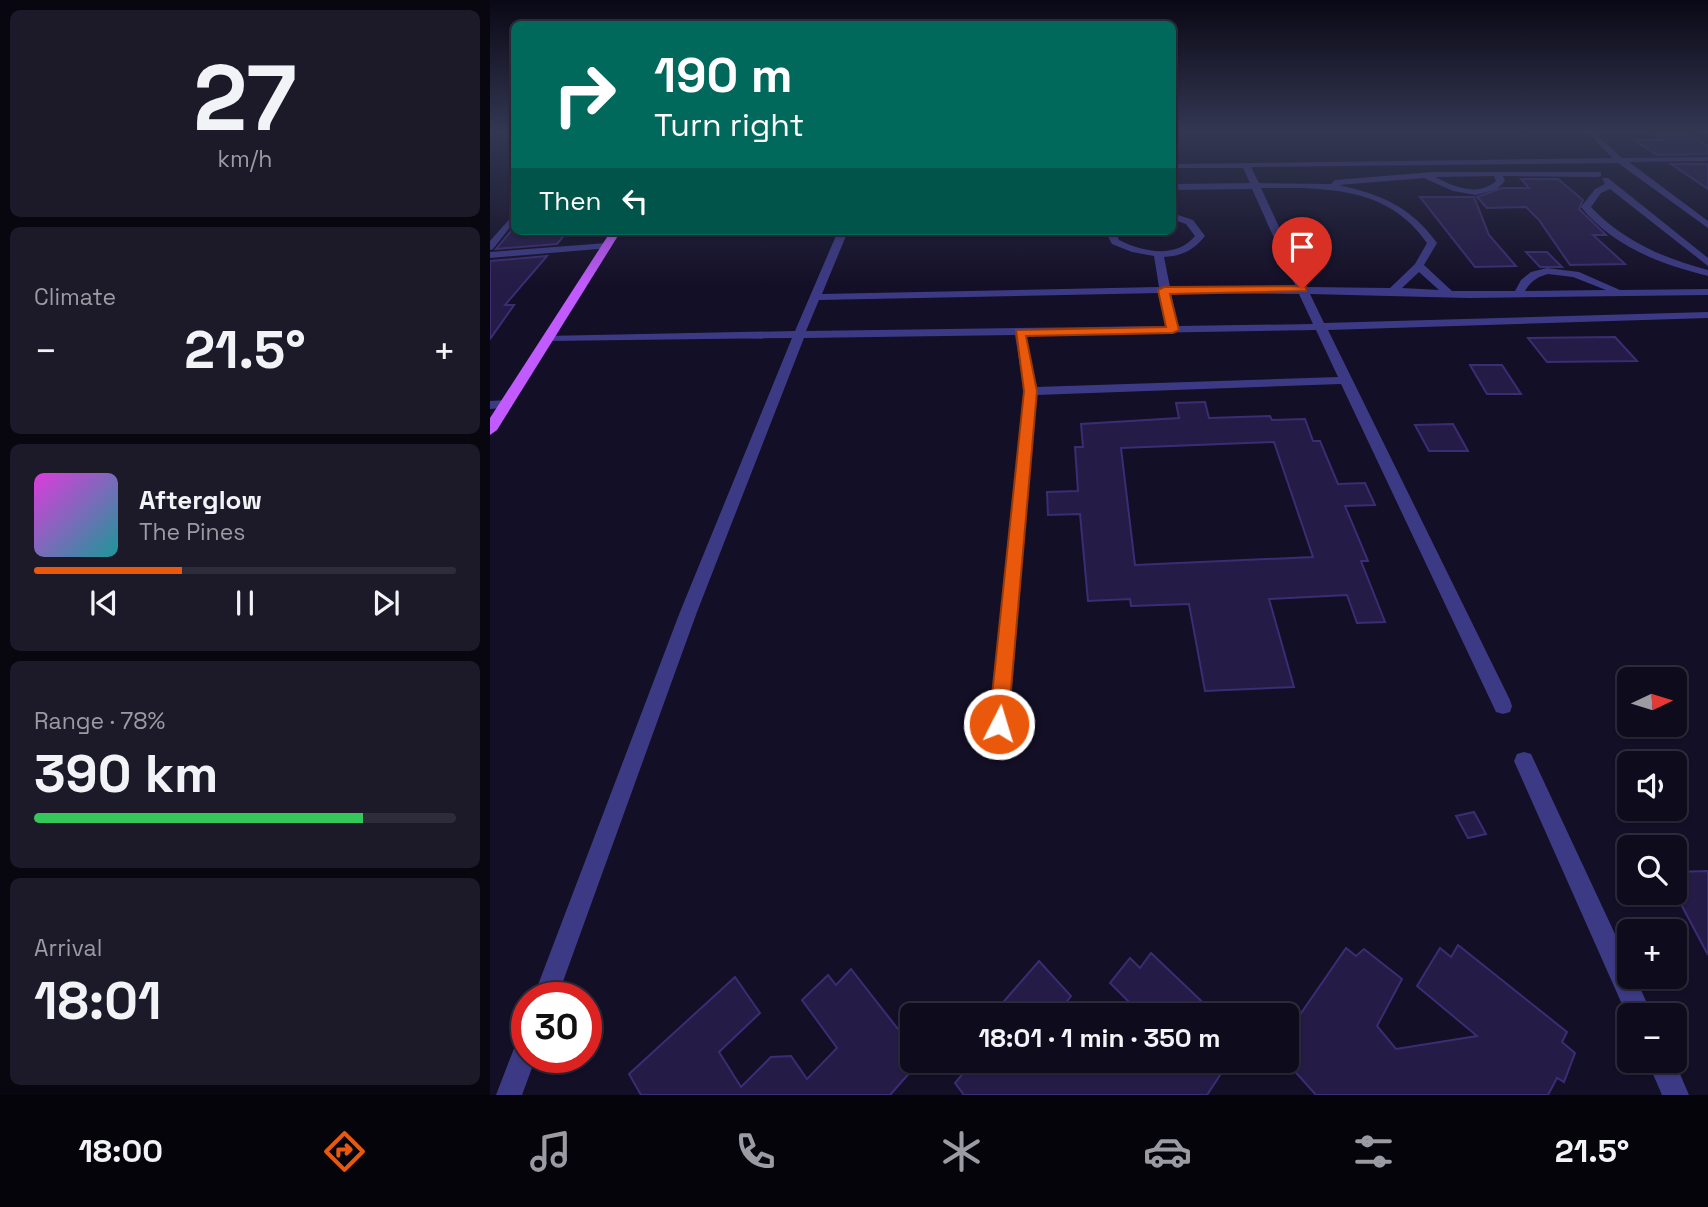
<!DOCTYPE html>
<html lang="en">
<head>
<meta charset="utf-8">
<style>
  body { margin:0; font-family:"Space Grotesk",sans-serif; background:#1c1929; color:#f1f3f6; height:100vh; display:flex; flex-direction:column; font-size:26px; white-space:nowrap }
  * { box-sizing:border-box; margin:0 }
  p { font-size:23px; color:#9b9ba3 }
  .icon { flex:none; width:38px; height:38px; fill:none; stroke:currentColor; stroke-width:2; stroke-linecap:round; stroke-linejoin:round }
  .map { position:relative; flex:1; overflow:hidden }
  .drawer { display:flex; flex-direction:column; gap:10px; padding:10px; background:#08060f; width:490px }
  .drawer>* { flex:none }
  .hud { position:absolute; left:21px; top:21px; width:665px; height:214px; border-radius:10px; box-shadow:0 2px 5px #0004,0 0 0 2px #2e2b3b; background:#00695c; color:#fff; overflow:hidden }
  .needle { width:46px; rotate:86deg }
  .fabs { position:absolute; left:1127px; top:667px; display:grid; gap:14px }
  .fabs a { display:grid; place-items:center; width:70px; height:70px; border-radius:10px; background:#0e0b1c; box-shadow:0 2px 5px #0004,0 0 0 2px #2e2b3b; font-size:35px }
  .speed { position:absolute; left:21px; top:982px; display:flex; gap:14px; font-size:35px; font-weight:700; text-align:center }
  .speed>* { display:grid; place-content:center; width:91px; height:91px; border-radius:50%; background:#0e0b1c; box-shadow:0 2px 5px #0004,0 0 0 2px #2e2b3b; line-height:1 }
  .speed .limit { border:10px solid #d22; background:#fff; color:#111 }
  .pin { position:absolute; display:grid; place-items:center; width:60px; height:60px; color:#fff; margin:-72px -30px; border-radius:50% 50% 50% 0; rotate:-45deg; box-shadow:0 0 7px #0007 }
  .pin .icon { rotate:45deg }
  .me { position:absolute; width:77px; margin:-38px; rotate:5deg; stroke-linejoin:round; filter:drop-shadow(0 0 5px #0008) }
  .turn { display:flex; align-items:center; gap:24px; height:147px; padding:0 28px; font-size:32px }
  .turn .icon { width:91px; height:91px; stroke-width:2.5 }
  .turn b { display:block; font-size:49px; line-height:60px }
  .then { display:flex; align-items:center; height:66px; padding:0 28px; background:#0003; gap:14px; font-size:26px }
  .big { font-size:52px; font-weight:700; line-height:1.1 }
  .drawer .tile { flex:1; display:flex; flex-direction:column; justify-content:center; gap:10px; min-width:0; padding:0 24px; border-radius:10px; background:#1c1929 }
  .drawer .dial { align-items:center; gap:0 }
  .dial b { font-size:91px; line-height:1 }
  .song { display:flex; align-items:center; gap:21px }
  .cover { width:84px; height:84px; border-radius:10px; background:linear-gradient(135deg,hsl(300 70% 55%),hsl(180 70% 35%)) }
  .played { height:7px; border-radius:4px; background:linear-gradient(90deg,#ea580c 35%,#2e2b3b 35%) }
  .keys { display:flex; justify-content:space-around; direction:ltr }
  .heat { display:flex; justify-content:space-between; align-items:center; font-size:38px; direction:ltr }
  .charge { height:10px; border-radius:5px; background:linear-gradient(90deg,#34c759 78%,#2e2b3b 0) }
  .trip { position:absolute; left:410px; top:1003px; width:399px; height:70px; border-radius:10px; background:#0e0b1c; box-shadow:0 2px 5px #0004,0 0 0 2px #2e2b3b; font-weight:700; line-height:70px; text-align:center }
  .menu { display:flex; height:112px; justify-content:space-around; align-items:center; background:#06040b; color:#9b9ba3 }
  .menu .icon { width:49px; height:49px }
  .menu .selected { color:#ea580c }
  .menu b { font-size:32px; color:#f1f3f6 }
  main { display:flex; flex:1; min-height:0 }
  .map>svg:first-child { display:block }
  .building { fill:#241b47; stroke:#3b2d73; stroke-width:2; fill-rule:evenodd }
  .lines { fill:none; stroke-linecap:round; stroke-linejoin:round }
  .street { fill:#3d3a85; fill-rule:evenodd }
  .primary { fill:#c25bff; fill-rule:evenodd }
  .route { fill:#ea580c; stroke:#983908; stroke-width:2 }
</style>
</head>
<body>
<main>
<section class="drawer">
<div class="tile dial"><b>27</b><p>km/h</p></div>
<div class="tile"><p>Climate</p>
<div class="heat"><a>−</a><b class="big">21.5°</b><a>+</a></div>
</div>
<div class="tile">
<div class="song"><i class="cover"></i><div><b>Afterglow</b><p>The Pines</p></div></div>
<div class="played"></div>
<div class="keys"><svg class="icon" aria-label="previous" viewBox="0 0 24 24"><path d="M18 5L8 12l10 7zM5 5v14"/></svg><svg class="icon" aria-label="pause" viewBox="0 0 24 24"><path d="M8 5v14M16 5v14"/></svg><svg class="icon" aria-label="next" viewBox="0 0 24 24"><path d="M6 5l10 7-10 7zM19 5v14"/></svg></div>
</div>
<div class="tile"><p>Range · 78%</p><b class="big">390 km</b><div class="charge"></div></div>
<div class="tile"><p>Arrival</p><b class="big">18:01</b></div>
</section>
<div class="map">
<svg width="1218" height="1095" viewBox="0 0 1218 1095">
  <rect width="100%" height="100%" fill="#130f26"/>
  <!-- building -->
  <g class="building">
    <polygon points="1199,135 1218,146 1218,154 1167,155 1144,140 1174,140 1167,136"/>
    <polygon points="1181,164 1218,164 1218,189"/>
    <polygon points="1031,179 1068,179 1093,200 1089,209 1116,235 1103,235 1135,264 1080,265 1049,220 1036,207 997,208 987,197 1012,188 1039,188"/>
    <polygon points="930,197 984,197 999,235 1026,266 985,267"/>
    <polygon points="21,231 78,231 67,244 6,249"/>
    <polygon points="1036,252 1057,252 1072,267 1050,267"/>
    <polygon points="57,256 15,305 24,305 0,339 0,261"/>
    <polygon points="1125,337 1147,361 1057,362 1038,338"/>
    <polygon points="980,365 1012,365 1031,394 997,394"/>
    <path d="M 715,402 L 719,418 L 780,416 L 782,420 L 815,419 L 823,441 L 830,441 L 848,484 L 875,483 L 885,505 L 855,506 L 878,561 L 871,561 L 895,622 L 867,623 L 857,595 L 779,599 L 804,687 L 715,691 L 699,604 L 641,606 L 640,599 L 598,601 L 590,514 L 558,515 L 557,492 L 588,491 L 585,447 L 593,447 L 591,424 L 689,418 L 686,403 ZM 784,442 L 823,557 L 645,565 L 631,448 Z"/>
    <polygon points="963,424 978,451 939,451 925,425"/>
    <polygon points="984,812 996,834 978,838 966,816"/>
    <polygon points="1218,871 1218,955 1185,893 1185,872"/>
    <polygon points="968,945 1077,1032 1072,1042 1085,1053 1074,1082 1067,1078 1058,1095 826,1095 799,1065 806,1056 796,1035 856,948 866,956 874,949 912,979 887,1026 906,1049 987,1036 927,986 950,948 961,957"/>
    <polygon points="661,953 726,1015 652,1015 620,983 640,958 650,968"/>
    <polygon points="549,961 581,996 566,1015 502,1015"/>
    <polygon points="361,969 422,1047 422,1070 400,1095 151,1095 139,1074 245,977 270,1013 229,1052 251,1087 281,1057 301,1056 317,1079 347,1048 312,1000 338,975 346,985"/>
    <polygon points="484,1060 740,1060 717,1095 474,1095 465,1083"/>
  </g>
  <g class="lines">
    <!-- street -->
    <g class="street">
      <path d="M 1096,132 L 1104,132 L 1132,158 L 1218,157 L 1218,161 L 1139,162 L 1218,221 L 1218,228 L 1128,163 L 761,167 L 769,183 L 841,184 L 845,180 L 943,172 L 1111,172 L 1111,176 L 1108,177 L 1013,176 L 1015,181 L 1007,189 L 986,195 L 963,191 L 934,178 L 849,185 C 892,195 920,206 947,243 L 934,265 L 962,291 L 1025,291 L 1031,280 L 1041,272 L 1057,268 L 1089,272 L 1130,290 L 1218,289 L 1218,295 L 979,298 L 820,294 L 834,323 L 1218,312 L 1218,318 L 838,330 L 1020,700 L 1022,706 L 1020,712 L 1013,714 L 1006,712 L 851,384 L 546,395 L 519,724 L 516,730 L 509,733 L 502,730 L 499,724 L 534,391 L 525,335 L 314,338 L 207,612 L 67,998 L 43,998 L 190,612 L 302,338 L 59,341 L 55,340 L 55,336 L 305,331 L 348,231 L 358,231 L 332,294 L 669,287 L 664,256 L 642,252 L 622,244 L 615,231 L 625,231 L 629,240 C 653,252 686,259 705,236 L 696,224 L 682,219 L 682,213 L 703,220 L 715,236 C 704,250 692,256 674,257 L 680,287 L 806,287 L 762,189 L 682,190 L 682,184 L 760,183 L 753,168 L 682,168 L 682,164 L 1123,158 ZM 1004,176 L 1006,181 C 988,197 964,187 945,177 ZM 771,188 C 834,188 897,185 937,243 L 925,264 L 900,288 L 817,287 ZM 929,272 L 949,290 L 912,288 ZM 1058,274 L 1083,277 L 1116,290 L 1035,291 C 1041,281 1047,277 1058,274 ZM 670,293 L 676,326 L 316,331 L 329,300 ZM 681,293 L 809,294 L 823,324 L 688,326 ZM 826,330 L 848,377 L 546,387 L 536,335 Z"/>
      <path d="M 1112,178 L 1118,178 L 1218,258 L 1218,266 L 1120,189 L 1111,193 L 1101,207 C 1133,241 1173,258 1218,270 L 1218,276 C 1170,264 1124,247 1091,207 L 1105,189 L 1115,184 Z"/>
      <polygon points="24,214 24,222 3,249 0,250 0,241"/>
      <polygon points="117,243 122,246 120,248 0,258 0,252"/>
      <polygon points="17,400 22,401 22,407 0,409 0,401"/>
      <polygon points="1034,752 1041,754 1139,964 1139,976 1145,976 1162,1015 1139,1015 1139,1020 1024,761 1027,754"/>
      <polygon points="37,1034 37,1057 46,1057 32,1095 6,1095 28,1038"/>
      <polygon points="1157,1060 1184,1060 1199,1095 1172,1095"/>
    </g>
    <!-- primary -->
    <polygon class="primary" points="121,231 131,231 7,430 0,435 0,418"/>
  </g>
  <!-- sky -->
  <linearGradient id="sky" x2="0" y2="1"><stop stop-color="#0a0815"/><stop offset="0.46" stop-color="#333752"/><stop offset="1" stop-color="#333752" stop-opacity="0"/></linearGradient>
  <rect width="1218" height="286" fill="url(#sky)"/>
  <!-- route -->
  <polygon class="route" points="812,286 816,287 816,291 680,294 689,330 683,333 536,336 547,391 518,724 516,730 509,732 502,730 499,724 534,391 526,330 676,327 668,290 674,287"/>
</svg>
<div class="fabs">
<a><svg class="needle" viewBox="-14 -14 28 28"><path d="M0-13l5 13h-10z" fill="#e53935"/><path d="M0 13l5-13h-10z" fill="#9b9ba3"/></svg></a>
<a><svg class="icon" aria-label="sound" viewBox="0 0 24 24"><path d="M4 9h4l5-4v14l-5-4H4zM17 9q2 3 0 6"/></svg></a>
<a><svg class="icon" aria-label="search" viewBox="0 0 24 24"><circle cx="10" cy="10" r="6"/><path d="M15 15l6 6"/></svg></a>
<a>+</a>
<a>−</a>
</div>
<div class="speed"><div class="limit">30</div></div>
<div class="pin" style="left:812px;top:289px;background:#d93025"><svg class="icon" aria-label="arrive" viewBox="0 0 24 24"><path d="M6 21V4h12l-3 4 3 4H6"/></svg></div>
<svg class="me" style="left:509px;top:724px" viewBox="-20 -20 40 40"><circle r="17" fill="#ea580c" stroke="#fff" stroke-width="3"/><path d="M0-11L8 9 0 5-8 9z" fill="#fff"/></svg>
<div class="trip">18:01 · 1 min · 350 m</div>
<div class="hud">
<div class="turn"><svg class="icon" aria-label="right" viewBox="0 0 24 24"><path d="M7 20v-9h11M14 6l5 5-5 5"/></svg><div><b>190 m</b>Turn right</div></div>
<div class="then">Then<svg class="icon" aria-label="left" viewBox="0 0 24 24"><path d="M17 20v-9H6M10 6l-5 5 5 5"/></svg></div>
</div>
</div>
</main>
<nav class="menu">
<b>18:00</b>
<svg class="icon selected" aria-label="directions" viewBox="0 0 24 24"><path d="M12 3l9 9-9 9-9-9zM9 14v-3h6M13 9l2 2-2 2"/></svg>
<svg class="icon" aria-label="music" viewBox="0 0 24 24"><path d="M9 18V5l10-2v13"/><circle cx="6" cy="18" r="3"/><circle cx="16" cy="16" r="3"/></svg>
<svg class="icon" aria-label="phone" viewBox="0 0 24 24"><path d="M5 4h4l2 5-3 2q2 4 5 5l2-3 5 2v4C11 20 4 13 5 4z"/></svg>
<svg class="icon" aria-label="climate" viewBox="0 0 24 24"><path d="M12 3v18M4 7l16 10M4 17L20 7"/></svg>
<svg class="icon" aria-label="car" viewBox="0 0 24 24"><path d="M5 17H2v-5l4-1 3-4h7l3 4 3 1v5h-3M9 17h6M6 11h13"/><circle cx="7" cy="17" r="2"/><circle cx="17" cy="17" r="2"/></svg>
<svg class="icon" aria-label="filters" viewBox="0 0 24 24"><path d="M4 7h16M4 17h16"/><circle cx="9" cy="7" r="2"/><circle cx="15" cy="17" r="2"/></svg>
<b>21.5°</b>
</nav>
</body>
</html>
